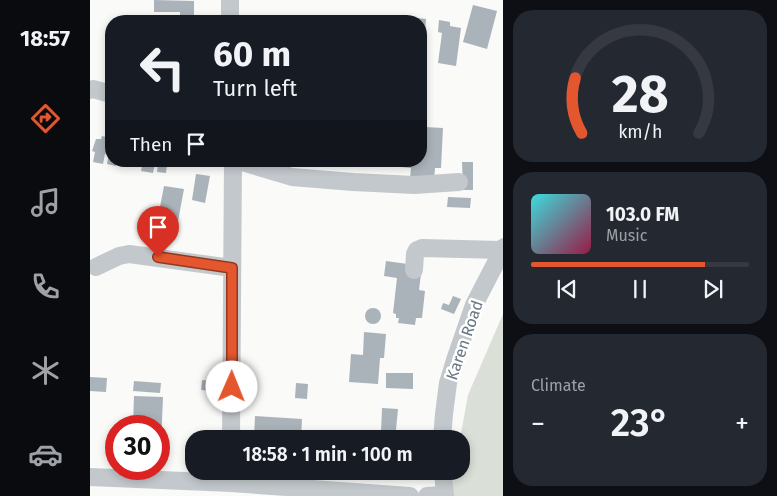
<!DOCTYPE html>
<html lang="en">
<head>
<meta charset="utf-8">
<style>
  body { margin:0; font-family:"Fira Sans",sans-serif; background:#242831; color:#f1f3f6; height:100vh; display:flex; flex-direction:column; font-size:19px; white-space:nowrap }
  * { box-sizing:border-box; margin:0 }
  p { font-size:16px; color:#9ea1a6 }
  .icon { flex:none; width:28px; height:28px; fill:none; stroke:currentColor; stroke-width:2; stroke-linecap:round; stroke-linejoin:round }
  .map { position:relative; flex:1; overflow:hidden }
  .panel { display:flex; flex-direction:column; gap:10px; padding:10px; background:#0d0f14; width:274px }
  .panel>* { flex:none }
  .top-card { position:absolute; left:15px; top:15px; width:322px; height:152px; border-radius:20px; box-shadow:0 2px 8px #0003; background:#171b24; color:#f1f3f6; overflow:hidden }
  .speed { position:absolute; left:15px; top:415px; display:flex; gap:10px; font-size:25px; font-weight:700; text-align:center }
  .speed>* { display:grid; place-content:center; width:65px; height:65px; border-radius:50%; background:#171b24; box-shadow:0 2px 8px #0003; line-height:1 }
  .speed .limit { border:8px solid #d22; background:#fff; color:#111 }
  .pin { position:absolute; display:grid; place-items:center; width:42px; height:42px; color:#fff; margin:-51px -21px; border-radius:50% 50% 50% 0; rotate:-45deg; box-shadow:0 0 5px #0007 }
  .pin .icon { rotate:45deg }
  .me { position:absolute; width:55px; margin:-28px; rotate:1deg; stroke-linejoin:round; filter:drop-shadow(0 0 4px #0008) }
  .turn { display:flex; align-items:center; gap:18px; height:105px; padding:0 25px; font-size:22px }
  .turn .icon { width:65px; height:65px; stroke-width:2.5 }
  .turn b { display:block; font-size:35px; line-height:42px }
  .then { display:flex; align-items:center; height:48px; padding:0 25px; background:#0003; gap:10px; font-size:19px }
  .big { font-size:38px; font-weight:600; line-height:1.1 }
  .panel .card { flex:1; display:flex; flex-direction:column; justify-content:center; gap:8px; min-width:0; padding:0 18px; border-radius:20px; background:#242831 }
  .panel .dial { align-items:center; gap:0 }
  .dial svg { height:130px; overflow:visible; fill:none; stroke:#363941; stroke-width:7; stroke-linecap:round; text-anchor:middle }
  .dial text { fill:#f1f3f6; stroke:none }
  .song { display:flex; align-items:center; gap:15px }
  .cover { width:60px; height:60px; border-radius:8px; background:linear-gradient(135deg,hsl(180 70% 55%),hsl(340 70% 35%)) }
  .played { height:5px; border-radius:2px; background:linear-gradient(90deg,#e4572e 80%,#363941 80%) }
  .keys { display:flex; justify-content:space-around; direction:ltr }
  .heat { display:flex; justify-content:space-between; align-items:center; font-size:28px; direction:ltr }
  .trip { position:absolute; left:95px; top:430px; width:285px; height:50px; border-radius:20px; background:#171b24; box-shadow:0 2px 8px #0003; font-weight:600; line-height:50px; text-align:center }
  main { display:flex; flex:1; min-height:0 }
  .dock { display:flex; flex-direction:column; width:90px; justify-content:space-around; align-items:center; background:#090b0e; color:#9ea1a6 }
  .dock .icon { width:35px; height:35px }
  .dock .active { color:#e4572e }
  .dock b { font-size:22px; color:#f1f3f6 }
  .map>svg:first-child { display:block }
  .green { fill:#dadfd7 }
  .building { fill:#aab3b9 }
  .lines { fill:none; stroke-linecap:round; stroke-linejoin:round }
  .minor { stroke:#c3c8cc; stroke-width:18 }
  .route-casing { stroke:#94391e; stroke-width:12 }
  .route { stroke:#e4572e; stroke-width:9 }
  .labels { text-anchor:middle; stroke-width:5; stroke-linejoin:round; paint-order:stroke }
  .street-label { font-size:16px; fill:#657683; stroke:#fff }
</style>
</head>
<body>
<main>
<nav class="dock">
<b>18:57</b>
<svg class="icon active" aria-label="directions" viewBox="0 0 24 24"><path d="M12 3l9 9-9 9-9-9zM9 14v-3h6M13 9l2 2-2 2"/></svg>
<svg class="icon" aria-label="music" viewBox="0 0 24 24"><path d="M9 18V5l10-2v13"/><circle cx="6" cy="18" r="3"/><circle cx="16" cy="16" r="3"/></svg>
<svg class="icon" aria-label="phone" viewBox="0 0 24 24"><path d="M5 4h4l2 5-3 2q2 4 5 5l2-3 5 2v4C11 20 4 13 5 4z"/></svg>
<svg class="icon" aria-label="climate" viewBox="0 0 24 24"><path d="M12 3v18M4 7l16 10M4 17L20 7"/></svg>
<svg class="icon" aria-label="car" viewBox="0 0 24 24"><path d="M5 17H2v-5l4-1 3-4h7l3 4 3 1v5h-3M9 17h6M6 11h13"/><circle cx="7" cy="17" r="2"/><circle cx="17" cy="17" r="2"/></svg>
</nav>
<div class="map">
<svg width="414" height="496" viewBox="0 0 414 496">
  <rect width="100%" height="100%" fill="#fafaf8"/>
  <!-- green -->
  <polygon class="green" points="413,314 413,496 361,496 365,471 371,471 371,439 370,439 378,395"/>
  <!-- building -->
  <g class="building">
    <polygon points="64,0 104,1 104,18 90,19 90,12 64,12"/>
    <polygon points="383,5 407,11 397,49 373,42"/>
    <polygon points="326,18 336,19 335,32 331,31 331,21 326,21"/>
    <polygon points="349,20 360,22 360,26 371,28 366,66 348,63 352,33 348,32"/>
    <polygon points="335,127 353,128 351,168 345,168 344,180 320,178 321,168 311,167 312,161 331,161 331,141 334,142"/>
    <polygon points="12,136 21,138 21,161 27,161 26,166 17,164 19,154 15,154 13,164 3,162 5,152 2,151 6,139 11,139"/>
    <polygon points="53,161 81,161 80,166 77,165 76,173 67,172 68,164 65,163 63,173 51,171"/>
    <polygon points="372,162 383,162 383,190 373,190"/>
    <polygon points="106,174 120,176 115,203 102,200"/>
    <polygon points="74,186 94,189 86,232 66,228"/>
    <polygon points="358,197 381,198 380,208 357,207"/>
    <polygon points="296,261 332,266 329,290 335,291 332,318 326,318 325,325 308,323 309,318 306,318 306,314 303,313 307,278 294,276"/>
    <polygon points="363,296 371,299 364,314 351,309 353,303 359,305"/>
    <circle cx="283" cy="316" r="8"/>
    <polygon points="274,332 296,334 294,358 290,358 288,384 259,382 261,354 273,355"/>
    <polygon points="296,373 323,373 323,389 296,388"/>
    <polygon points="0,377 17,378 16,392 0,391"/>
    <polygon points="112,380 131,382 130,392 111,390"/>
    <polygon points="44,381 71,383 70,393 43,391"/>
    <polygon points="206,383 218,384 217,399 205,398"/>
    <polygon points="44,396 73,397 71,444 69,444 69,426 43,426"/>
    <polygon points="292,408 308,409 306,430 323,431 323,439 267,439 268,430 291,432"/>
    <polygon points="165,416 212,419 211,439 164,439"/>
  </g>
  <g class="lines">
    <!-- minor -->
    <g class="minor">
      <polyline points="140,0 140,21"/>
      <polyline points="0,90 3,89 21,94"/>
      <polyline points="149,161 202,177 263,182 324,185 369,182"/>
      <polyline points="6,267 29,256 39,254 142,268"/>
      <polyline points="324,270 325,254 327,250 332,248 411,250"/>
      <polyline points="141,439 143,161"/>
      <polyline points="352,439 354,414 358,383 365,360 384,305 414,247"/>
      <polyline points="353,471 355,496"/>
      <polyline points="0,477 141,483 320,496"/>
      <polyline points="337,496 354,495"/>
    </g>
  </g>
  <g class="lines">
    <defs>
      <polyline id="route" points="68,257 142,268 142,387"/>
    </defs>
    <!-- route casing -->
    <use href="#route" class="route-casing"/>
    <!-- route -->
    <use href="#route" class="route"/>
  </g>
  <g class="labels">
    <!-- street labels -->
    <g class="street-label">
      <text transform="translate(374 340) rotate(-71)" y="6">Karen Road</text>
    </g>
  </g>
</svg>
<div class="speed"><div class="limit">30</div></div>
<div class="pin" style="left:68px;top:257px;background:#d93025"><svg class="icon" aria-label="arrive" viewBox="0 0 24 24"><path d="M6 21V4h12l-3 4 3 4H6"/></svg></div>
<svg class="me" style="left:142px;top:387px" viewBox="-20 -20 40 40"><circle r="19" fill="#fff"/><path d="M0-13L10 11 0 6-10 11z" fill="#e4572e"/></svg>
<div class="trip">18:58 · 1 min · 100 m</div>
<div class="top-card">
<div class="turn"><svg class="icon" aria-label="left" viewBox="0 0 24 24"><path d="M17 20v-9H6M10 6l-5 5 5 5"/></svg><div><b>60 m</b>Turn left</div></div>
<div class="then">Then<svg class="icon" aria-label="arrive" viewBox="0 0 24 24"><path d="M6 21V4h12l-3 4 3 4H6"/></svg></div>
</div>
</div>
<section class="panel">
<div class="card dial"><svg viewBox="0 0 100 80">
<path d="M14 69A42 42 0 1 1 86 69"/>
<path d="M14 69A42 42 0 0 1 10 35" stroke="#e4572e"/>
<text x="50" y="56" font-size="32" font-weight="700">28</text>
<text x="50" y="72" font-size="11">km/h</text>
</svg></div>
<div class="card">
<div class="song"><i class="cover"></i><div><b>103.0 FM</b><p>Music</p></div></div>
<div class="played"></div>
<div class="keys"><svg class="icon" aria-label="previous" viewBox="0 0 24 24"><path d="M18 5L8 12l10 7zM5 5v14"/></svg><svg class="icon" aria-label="pause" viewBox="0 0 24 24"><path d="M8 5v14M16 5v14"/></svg><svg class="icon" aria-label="next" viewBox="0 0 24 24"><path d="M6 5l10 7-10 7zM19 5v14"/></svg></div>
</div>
<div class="card"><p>Climate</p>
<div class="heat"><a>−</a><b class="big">23°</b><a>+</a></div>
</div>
</section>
</main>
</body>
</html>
